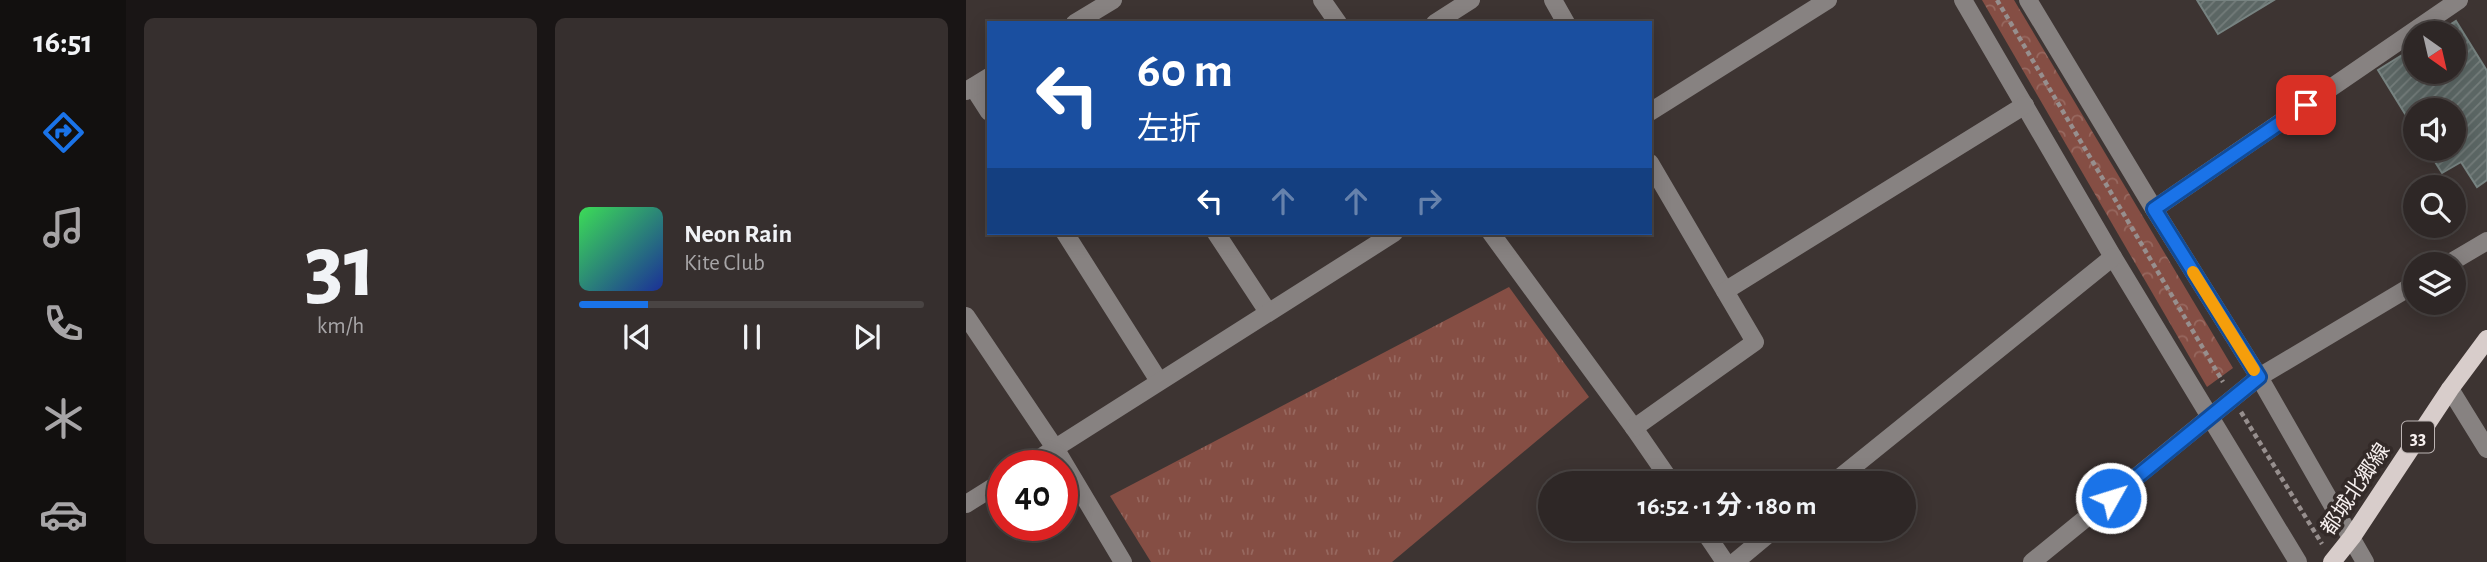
<!DOCTYPE html>
<html lang="ja">
<head>
<meta charset="utf-8">
<style>
  body { margin:0; font-family:"Alegreya Sans","Noto Sans JP",sans-serif; background:#362f2e; color:#f1f3f6; height:100vh; display:flex; flex-direction:column; font-size:26px; white-space:nowrap }
  * { box-sizing:border-box; margin:0 }
  p { font-size:23px; color:#a7a5a7 }
  .icon { flex:none; width:38px; height:38px; fill:none; stroke:currentColor; stroke-width:2; stroke-linecap:round; stroke-linejoin:round }
  .map { position:relative; flex:1; overflow:hidden }
  .drawer { display:flex; flex-direction:column; gap:18px; padding:18px; background:#191515; width:840px }
  .drawer>* { flex:none }
  .hud { position:absolute; left:21px; top:21px; width:665px; height:214px; border-radius:0px; box-shadow:0 4px 18px #0003,0 0 0 2px #494443; background:#1a4fa0; color:#fff; overflow:hidden }
  .needle { width:46px; rotate:146deg }
  .controls { position:absolute; left:1437px; top:21px; display:grid; gap:14px }
  .controls a { display:grid; place-items:center; width:63px; height:63px; border-radius:50%; background:#2e2726; box-shadow:0 4px 18px #0003,0 0 0 2px #494443; font-size:35px }
  .speed { position:absolute; left:21px; top:450px; display:flex; gap:14px; font-size:35px; font-weight:700; text-align:center }
  .speed>* { display:grid; place-content:center; width:91px; height:91px; border-radius:50%; background:#2e2726; box-shadow:0 4px 18px #0003,0 0 0 2px #494443; line-height:1 }
  .speed .limit { border:10px solid #d22; background:#fff; color:#111 }
  .pin { position:absolute; display:grid; place-items:center; width:60px; height:60px; color:#fff; margin:-30px; border-radius:14px; box-shadow:0 4px 10px #0006 }
  .me { position:absolute; width:77px; margin:-38px; rotate:51deg; stroke-linejoin:round; filter:drop-shadow(0 0 5px #0008) }
  .turn { display:flex; align-items:center; gap:24px; height:147px; padding:0 35px; font-size:32px }
  .turn .icon { width:91px; height:91px; stroke-width:2.5 }
  .turn b { display:block; font-size:49px; line-height:60px }
  .lanes { display:flex; align-items:center; height:66px; padding:0 35px; background:#0003; justify-content:center; gap:35px; direction:ltr }
  .lanes .off { opacity:.35 }
  .drawer .tile { flex:1; display:flex; flex-direction:column; justify-content:center; gap:10px; min-width:0; padding:0 24px; border-radius:10px; background:#362f2e }
  .drawer .dial { align-items:center; gap:0 }
  .dial b { font-size:91px; line-height:1 }
  .song { display:flex; align-items:center; gap:21px }
  .cover { width:84px; height:84px; border-radius:10px; background:linear-gradient(135deg,hsl(130 70% 55%),hsl(230 70% 35%)) }
  .played { height:7px; border-radius:4px; background:linear-gradient(90deg,#1a73e8 20%,#494443 20%) }
  .keys { display:flex; justify-content:space-around; direction:ltr }
  .drawer .tiles { flex:1; display:grid; gap:18px; grid-template-columns:repeat(2,1fr) }
  .trip { position:absolute; left:572px; top:471px; width:378px; height:70px; border-radius:35px; background:#2e2726; box-shadow:0 4px 18px #0003,0 0 0 2px #494443; font-weight:700; line-height:70px; text-align:center }
  main { display:flex; flex:1; min-height:0 }
  .menu { display:flex; flex-direction:column; width:126px; justify-content:space-around; align-items:center; background:#12100f; color:#a7a5a7 }
  .menu .icon { width:49px; height:49px }
  .menu .on { color:#1a73e8 }
  .menu b { font-size:32px; color:#f1f3f6 }
  .map>svg:first-child { display:block }
  .grass { fill:url(#grass-tufts) }
  .park { fill:url(#park-crowns) }
  .building { fill:url(#building-hatch); stroke:#778381; stroke-width:2 }
  .lines { fill:none; stroke-linecap:round; stroke-linejoin:round }
  .path { stroke:#978f8e; stroke-width:4.5; stroke-dasharray:5 3.5; stroke-linecap:butt }
  .minor { stroke:#878281; stroke-width:18 }
  .major { stroke:#d8cdcb; stroke-width:18 }
  .route-casing { stroke:#114b97; stroke-width:18 }
  .route { stroke:#1a73e8; stroke-width:12 }
  .slow { stroke:#f59e0b; stroke-width:12 }
  .labels { text-anchor:middle; stroke-width:7; stroke-linejoin:round; paint-order:stroke }
  .shield { fill:#332a28; stroke:#bcb4b3; stroke-width:2 }
  .shield-label { font-size:19px; font-weight:bold; fill:#f6efee }
  .street-label { font-size:21px; fill:#f6efee; stroke:#332a28 }
</style>
</head>
<body>
<main>
<nav class="menu">
<b>16:51</b>
<svg class="icon on" aria-label="directions" viewBox="0 0 24 24"><path d="M12 3l9 9-9 9-9-9zM9 14v-3h6M13 9l2 2-2 2"/></svg>
<svg class="icon" aria-label="music" viewBox="0 0 24 24"><path d="M9 18V5l10-2v13"/><circle cx="6" cy="18" r="3"/><circle cx="16" cy="16" r="3"/></svg>
<svg class="icon" aria-label="phone" viewBox="0 0 24 24"><path d="M5 4h4l2 5-3 2q2 4 5 5l2-3 5 2v4C11 20 4 13 5 4z"/></svg>
<svg class="icon" aria-label="climate" viewBox="0 0 24 24"><path d="M12 3v18M4 7l16 10M4 17L20 7"/></svg>
<svg class="icon" aria-label="car" viewBox="0 0 24 24"><path d="M5 17H2v-5l4-1 3-4h7l3 4 3 1v5h-3M9 17h6M6 11h13"/><circle cx="7" cy="17" r="2"/><circle cx="17" cy="17" r="2"/></svg>
</nav>
<section class="drawer">
<div class="tiles">
<div class="tile dial"><b>31</b><p>km/h</p></div>
<div class="tile">
<div class="song"><i class="cover"></i><div><b>Neon Rain</b><p>Kite Club</p></div></div>
<div class="played"></div>
<div class="keys"><svg class="icon" aria-label="previous" viewBox="0 0 24 24"><path d="M18 5L8 12l10 7zM5 5v14"/></svg><svg class="icon" aria-label="pause" viewBox="0 0 24 24"><path d="M8 5v14M16 5v14"/></svg><svg class="icon" aria-label="next" viewBox="0 0 24 24"><path d="M6 5l10 7-10 7zM19 5v14"/></svg></div>
</div>
</div>
</section>
<div class="map">
<svg width="1521" height="562" viewBox="0 0 1521 562">
  <defs>
    <pattern id="grass-tufts" width="24" height="20" patternUnits="userSpaceOnUse" patternTransform="scale(1.75)"><rect width="24" height="20" fill="#854e44"/><path d="M3 7l-1-3M5 7V3M7 7l1-3M15 17l-1-3M17 17v-4M19 17l1-3" fill="none" stroke="#97685f"/></pattern>
    <pattern id="park-crowns" width="20" height="18" patternUnits="userSpaceOnUse" patternTransform="scale(1.75)"><rect width="20" height="18" fill="#854e44"/><path d="M2 6a3 3 0 1 1 6 0M12 15a3 3 0 1 1 6 0" fill="none" stroke="#97685f"/></pattern>
    <pattern id="building-hatch" width="6" height="6" patternUnits="userSpaceOnUse" patternTransform="scale(1.75)"><rect width="6" height="6" fill="#5b6664"/><path d="M-1 1l2-2M0 6l6-6M5 7l2-2" fill="none" stroke="#737c7a"/></pattern>
  </defs>
  <rect width="100%" height="100%" fill="#3d3432"/>
  <!-- grass -->
  <polygon class="grass" points="543,287 623,397 426,562 185,562 144,496"/>
  <!-- park -->
  <polygon class="park" points="1016,0 1048,0 1267,368 1241,387"/>
  <!-- building -->
  <g class="building">
    <polygon points="1231,0 1308,0 1252,34"/>
    <polygon points="1490,21 1521,71 1521,180 1511,187 1495,162 1476,173 1461,149 1488,149 1488,110 1449,110 1449,130 1412,70 1449,47 1449,72 1488,72 1488,33 1471,33"/>
  </g>
  <g class="lines">
    <!-- path -->
    <g class="path">
      <polyline points="1031,0 1257,382"/>
      <polyline points="1275,412 1356,544"/>
    </g>
    <!-- minor -->
    <g class="minor">
      <polyline points="356,0 372,23"/>
      <polyline points="587,0 600,23"/>
      <polyline points="997,0 1147,257 1332,562"/>
      <polyline points="1062,0 1188,209 1293,377 1399,562"/>
      <polyline points="109,23 147,0"/>
      <polyline points="469,23 505,0"/>
      <polyline points="7,87 23,112"/>
      <polyline points="0,91 23,77"/>
      <polyline points="684,112 862,0"/>
      <polyline points="684,163 759,291"/>
      <polyline points="1188,209 1493,0"/>
      <polyline points="99,233 193,381"/>
      <polyline points="250,233 302,312"/>
      <polyline points="525,233 668,428 706,483"/>
      <polyline points="1482,264 1521,241"/>
      <polyline points="0,316 89,448 157,562"/>
      <polyline points="1484,389 1521,449"/>
      <polyline points="668,428 789,342 759,291 1059,105"/>
      <polyline points="61,466 428,233"/>
      <polyline points="867,483 1147,257"/>
      <polyline points="0,504 37,481"/>
      <polyline points="736,528 759,562"/>
      <polyline points="769,562 810,528"/>
      <polyline points="1066,562 1293,377 1449,284"/>
    </g>
    <!-- major -->
    <polyline class="major" points="1366,562 1386,537 1484,389 1521,339"/>
  </g>
  <g class="lines">
    <defs>
      <polyline id="route" points="1145,498 1293,377 1188,209 1340,105"/>
    </defs>
    <!-- route casing -->
    <use href="#route" class="route-casing"/>
    <!-- route -->
    <use href="#route" class="route"/>
    <!-- slow -->
    <polyline class="slow" points="1227,272 1288,370"/>
  </g>
  <g class="labels">
    <!-- shield labels -->
    <rect class="shield" x="1436" y="421.5" width="32" height="31" rx="5"/>
    <g class="shield-label">
      <text x="1452" y="444">33</text>
    </g>
    <!-- street labels -->
    <g class="street-label">
      <text transform="translate(1389 489) rotate(-56)" y="7">都城北郷線</text>
    </g>
  </g>
</svg>
<div class="controls">
<a><svg class="needle" viewBox="-14 -14 28 28"><path d="M0-13l5 13h-10z" fill="#e53935"/><path d="M0 13l5-13h-10z" fill="#a7a5a7"/></svg></a>
<a><svg class="icon" aria-label="sound" viewBox="0 0 24 24"><path d="M4 9h4l5-4v14l-5-4H4zM17 9q2 3 0 6"/></svg></a>
<a><svg class="icon" aria-label="search" viewBox="0 0 24 24"><circle cx="10" cy="10" r="6"/><path d="M15 15l6 6"/></svg></a>
<a><svg class="icon" aria-label="layers" viewBox="0 0 24 24"><path d="M12 4l9 5-9 5-9-5zM3 14l9 5 9-5"/></svg></a>
</div>
<div class="speed"><div class="limit">40</div></div>
<div class="pin" style="left:1340px;top:105px;background:#d93025"><svg class="icon" aria-label="arrive" viewBox="0 0 24 24"><path d="M6 21V4h12l-3 4 3 4H6"/></svg></div>
<svg class="me" style="left:1145px;top:498px" viewBox="-20 -20 40 40"><circle r="17" fill="#1a73e8" stroke="#fff" stroke-width="3"/><path d="M0-11L8 9 0 5-8 9z" fill="#fff"/></svg>
<div class="trip">16:52 · 1 分 · 180 m</div>
<div class="hud">
<div class="turn"><svg class="icon" aria-label="left" viewBox="0 0 24 24"><path d="M17 20v-9H6M10 6l-5 5 5 5"/></svg><div><b>60 m</b>左折</div></div>
<div class="lanes"><svg class="icon" aria-label="left" viewBox="0 0 24 24"><path d="M17 20v-9H6M10 6l-5 5 5 5"/></svg><svg class="icon off" aria-label="ahead" viewBox="0 0 24 24"><path d="M12 20V5M6 11l6-6 6 6"/></svg><svg class="icon off" aria-label="ahead" viewBox="0 0 24 24"><path d="M12 20V5M6 11l6-6 6 6"/></svg><svg class="icon off" aria-label="right" viewBox="0 0 24 24"><path d="M7 20v-9h11M14 6l5 5-5 5"/></svg></div>
</div>
</div>
</main>
</body>
</html>
